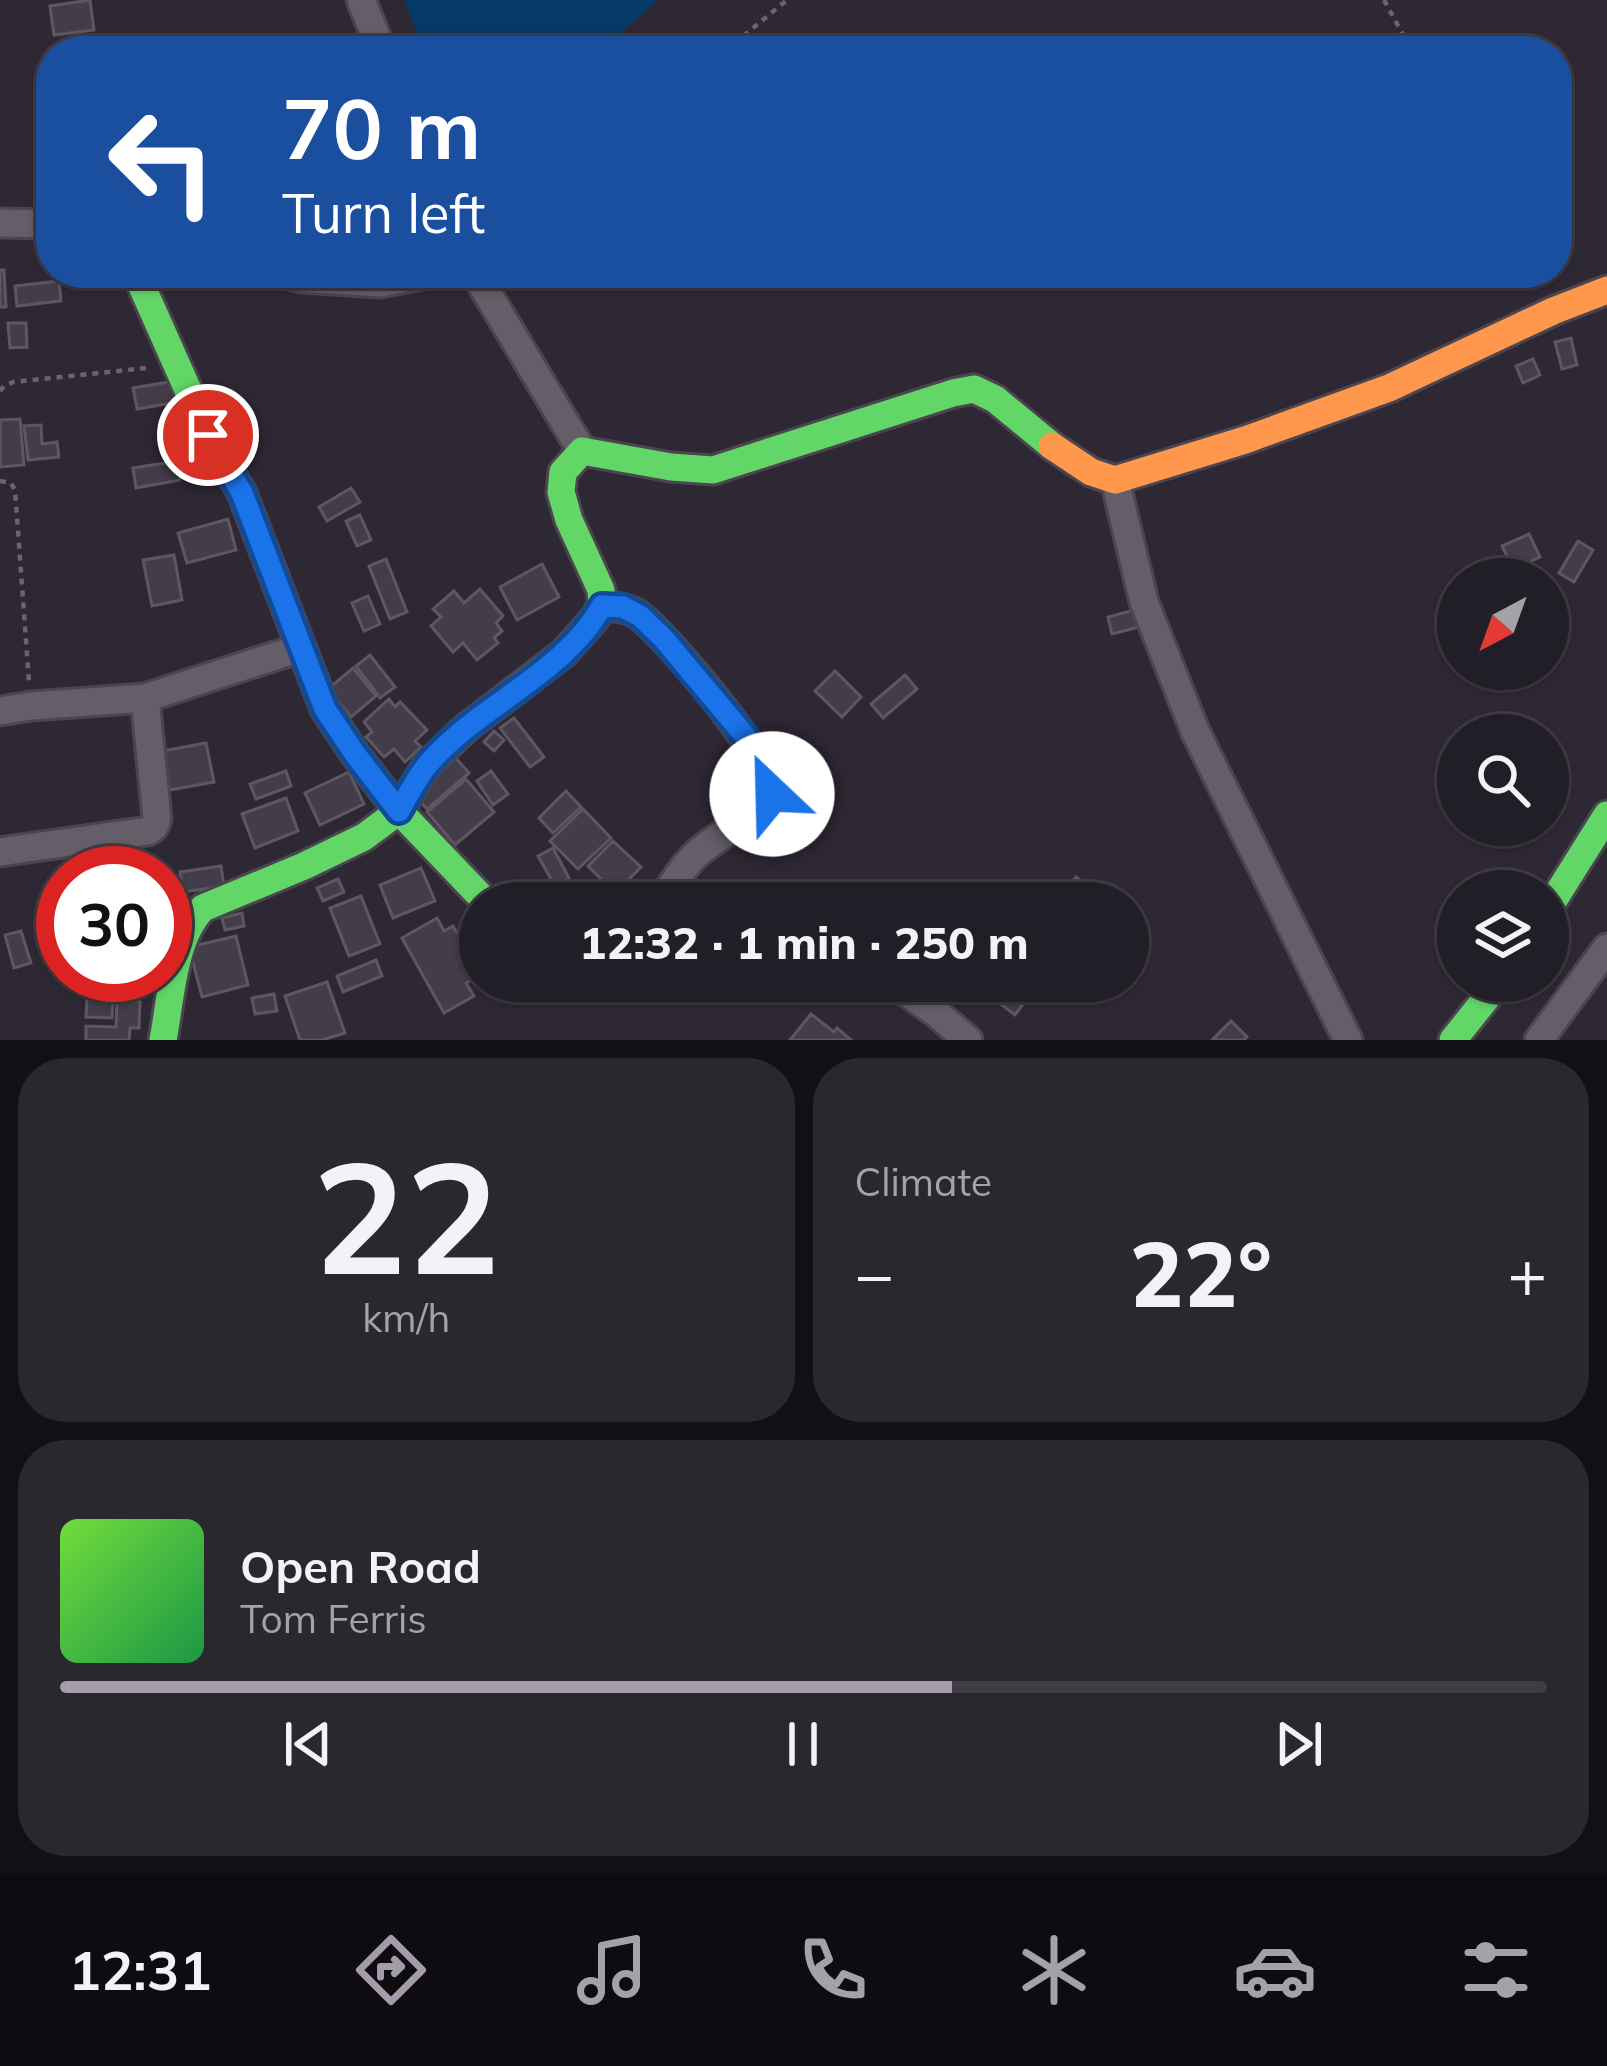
<!DOCTYPE html>
<html lang="en">
<head>
<meta charset="utf-8">
<style>
  body { margin:0; font-family:Mulish,sans-serif; background:#2a272f; color:#f1f3f6; height:100vh; display:flex; flex-direction:column; font-size:45px; white-space:nowrap }
  * { box-sizing:border-box; margin:0 }
  p { font-size:39px; color:#a2a2a7 }
  .icon { flex:none; width:66px; height:66px; fill:none; stroke:currentColor; stroke-width:2; stroke-linecap:round; stroke-linejoin:round }
  .map { position:relative; height:1040px; overflow:hidden }
  .sheet { display:flex; flex-direction:column; gap:18px; padding:18px; background:#131015; flex:1 }
  .sheet>* { flex:none }
  .hud { position:absolute; left:36px; top:36px; width:1536px; height:252px; border-radius:48px; box-shadow:0 3px 9px #0004,0 0 0 3px #3f3c44; background:#1a4fa0; color:#fff; overflow:hidden }
  .needle { width:78px; rotate:221deg }
  .tools { position:absolute; left:1437px; top:558px; display:grid; gap:24px }
  .tools a { display:grid; place-items:center; width:132px; height:132px; border-radius:50%; background:#221e27; box-shadow:0 3px 9px #0004,0 0 0 3px #3f3c44; font-size:60px }
  .speed { position:absolute; left:36px; top:846px; display:flex; gap:24px; font-size:60px; font-weight:700; text-align:center }
  .speed>* { display:grid; place-content:center; width:156px; height:156px; border-radius:50%; background:#221e27; box-shadow:0 3px 9px #0004,0 0 0 3px #3f3c44; line-height:1 }
  .speed .limit { border:18px solid #d22; background:#fff; color:#111 }
  .pin { position:absolute; display:grid; place-items:center; width:102px; height:102px; color:#fff; margin:-51px; border:6px solid #fff; border-radius:50%; box-shadow:0 3px 12px #0007 }
  .me { position:absolute; width:132px; margin:-66px; rotate:336deg; stroke-linejoin:round; filter:drop-shadow(0 0 9px #0008) }
  .turn { display:flex; align-items:center; gap:42px; height:252px; padding:0 48px; font-size:54px }
  .turn .icon { width:156px; height:156px; stroke-width:2.5 }
  .turn b { display:block; font-size:84px; line-height:102px }
  .big { font-size:90px; font-weight:800; line-height:1.1 }
  .sheet .tile { flex:1; display:flex; flex-direction:column; justify-content:center; gap:18px; min-width:0; padding:0 42px; border-radius:48px; background:#2a272f }
  .sheet .dial { align-items:center; gap:0 }
  .dial b { font-size:156px; line-height:1 }
  .song { display:flex; align-items:center; gap:36px }
  .cover { width:144px; height:144px; border-radius:18px; background:linear-gradient(135deg,hsl(100 70% 55%),hsl(140 70% 35%)) }
  .played { height:12px; border-radius:6px; background:linear-gradient(90deg,#a39caa 60%,#3f3c44 60%) }
  .keys { display:flex; justify-content:space-around; direction:ltr }
  .heat { display:flex; justify-content:space-between; align-items:center; font-size:66px; direction:ltr }
  .sheet .tiles { flex:1; display:grid; gap:18px; grid-template-columns:1fr 1fr }
  .tile:last-child { grid-column:span 2 }
  .trip { position:absolute; left:459px; top:882px; width:690px; height:120px; border-radius:60px; background:#221e27; box-shadow:0 3px 9px #0004,0 0 0 3px #3f3c44; font-weight:800; line-height:120px; text-align:center }
  .dock { display:flex; height:192px; justify-content:space-around; align-items:center; background:#0e0c10; color:#a2a2a7 }
  .dock .icon { width:84px; height:84px }
  .dock .active { color:#a39caa }
  .dock b { font-size:54px; color:#f1f3f6 }
  .map>svg:first-child { display:block }
  .water { fill:#053968 }
  .building { fill:#423d48; stroke:#5d5762; stroke-width:3 }
  .lines { fill:none; stroke-linecap:round; stroke-linejoin:round }
  .street-casing { stroke:#4b4550; stroke-width:33 }
  .fast-casing { stroke:#4b4550; stroke-width:33 }
  .slow-casing { stroke:#4b4550; stroke-width:33 }
  .path { stroke:#69646d; stroke-width:4.5; stroke-dasharray:6 6; stroke-linecap:butt }
  .street { stroke:#635e68; stroke-width:27 }
  .fast { stroke:#63d668; stroke-width:27 }
  .slow { stroke:#ff974d; stroke-width:27 }
  .route-casing { stroke:#114b97; stroke-width:30 }
  .route { stroke:#1a73e8; stroke-width:21 }
</style>
</head>
<body>
<div class="map">
<svg width="1607" height="1040" viewBox="0 0 1607 1040">
  <rect width="100%" height="100%" fill="#2e2834"/>
  <!-- water -->
  <polygon class="water" points="404,0 658,0 600,51 424,51"/>
  <!-- building -->
  <g class="building">
    <polygon points="90,0 94,30 54,35 50,6"/>
    <polygon points="0,270 4,270 6,307 0,307"/>
    <polygon points="59,281 61,301 17,306 15,286"/>
    <polygon points="8,323 26,323 27,347 10,348"/>
    <polygon points="1571,338 1577,365 1562,369 1555,342"/>
    <polygon points="1533,359 1540,375 1523,383 1516,366"/>
    <polygon points="174,381 178,402 137,409 133,388"/>
    <polygon points="20,419 24,465 0,467 0,420"/>
    <polygon points="41,425 42,444 57,442 59,457 28,460 24,426"/>
    <polygon points="177,461 180,480 136,488 133,468"/>
    <polygon points="351,488 360,502 327,521 319,507"/>
    <polygon points="360,515 371,540 357,546 346,521"/>
    <polygon points="228,519 236,550 187,563 178,533"/>
    <polygon points="1529,534 1540,557 1513,569 1502,546"/>
    <polygon points="1578,541 1593,550 1574,582 1559,573"/>
    <polygon points="174,555 182,600 152,606 143,560"/>
    <polygon points="386,559 407,612 390,619 369,566"/>
    <polygon points="542,564 559,597 517,620 500,587"/>
    <polygon points="480,589 503,616 496,623 502,631 494,638 498,643 477,660 463,643 453,652 431,626 441,617 433,609 454,591 464,603"/>
    <polygon points="368,596 380,624 364,631 352,603"/>
    <polygon points="1134,610 1139,627 1112,634 1108,617"/>
    <polygon points="370,655 395,687 380,698 356,666"/>
    <polygon points="353,668 376,696 351,717 328,689"/>
    <polygon points="835,671 861,697 842,717 815,691"/>
    <polygon points="905,675 917,689 883,718 871,704"/>
    <polygon points="389,699 395,707 400,702 427,730 415,741 421,747 405,762 394,749 384,757 366,737 372,732 364,722"/>
    <polygon points="514,718 544,757 530,767 500,728"/>
    <polygon points="494,731 504,740 494,751 484,742"/>
    <polygon points="206,743 214,782 170,790 163,751"/>
    <polygon points="454,756 469,773 427,809 412,792"/>
    <polygon points="286,771 291,786 256,799 250,784"/>
    <polygon points="491,771 508,794 493,805 477,781"/>
    <polygon points="349,772 364,804 320,825 305,793"/>
    <polygon points="466,779 494,812 455,845 427,812"/>
    <polygon points="566,791 581,807 553,833 539,818"/>
    <polygon points="286,798 298,831 255,848 242,814"/>
    <polygon points="583,809 611,838 578,869 550,841"/>
    <polygon points="613,841 641,867 615,893 588,866"/>
    <polygon points="553,848 569,878 555,886 538,856"/>
    <polygon points="137,856 138,868 154,867 155,873 83,873 81,861"/>
    <polygon points="221,866 224,886 183,892 180,872"/>
    <polygon points="421,868 435,901 393,918 380,885"/>
    <polygon points="1076,877 1104,898 1100,903 1055,903"/>
    <polygon points="338,879 344,892 323,901 317,888"/>
    <polygon points="558,888 570,903 540,903"/>
    <polygon points="361,896 380,944 349,956 330,908"/>
    <polygon points="242,913 244,926 225,930 222,918"/>
    <polygon points="437,918 444,931 453,926 471,957 463,961 474,979 466,983 474,996 444,1013 402,938"/>
    <polygon points="21,931 31,963 14,968 5,935"/>
    <polygon points="236,936 248,985 202,997 189,947"/>
    <polygon points="376,960 382,976 343,992 337,976"/>
    <polygon points="970,981 1040,981 1015,1015"/>
    <polygon points="327,982 345,1033 322,1040 300,1040 285,996"/>
    <polygon points="274,994 277,1011 255,1014 252,998"/>
    <polygon points="87,998 113,999 112,1018 86,1017"/>
    <polygon points="117,1000 140,1001 139,1028 130,1028 129,1040 86,1040 86,1026 116,1027"/>
    <polygon points="811,1014 834,1032 837,1028 851,1040 790,1040"/>
    <polygon points="1231,1021 1247,1037 1244,1040 1212,1040"/>
  </g>
  <g class="lines">
    <defs>
      <g id="street">
        <polyline points="361,0 382,51"/>
        <polyline points="0,223 51,224"/>
        <polyline points="283,273 301,278 380,283 433,273"/>
        <polyline points="475,273 582,451"/>
        <polyline points="1115,480 1144,602 1195,731 1348,1040"/>
        <path d="M 602,606 C 615,607 626,607 637,614 C 662,630 782,771 771,796 C 765,809 713,839 699,852 C 683,865 672,886 660,903"/>
        <polyline points="0,711 31,706 145,698 300,648"/>
        <polyline points="0,852 148,831 154,827 157,819 145,698"/>
        <polyline points="891,981 935,1012 968,1040"/>
        <polyline points="1539,1040 1607,948"/>
      </g>
      <g id="fast">
        <polyline points="136,273 208,435 242,493 325,709 355,754 399,811 487,903"/>
        <polyline points="1548,909 1607,815"/>
        <path d="M 163,1040 C 171,999 173,938 203,908 L 304,866 L 364,837 L 399,811 L 427,765 L 466,728 L 564,653 L 595,618 L 602,606 L 601,590 L 569,520 L 561,492 L 563,472 L 582,451 L 671,467 L 713,470 L 953,393 L 974,389 L 995,399 L 1052,446"/>
        <polyline points="1453,1040 1500,981"/>
      </g>
      <polyline id="slow" points="1052,446 1091,472 1115,480 1245,440 1389,388 1553,311 1607,290"/>
    </defs>
    <!-- street casing -->
    <use href="#street" class="street-casing"/>
    <!-- fast casing -->
    <use href="#fast" class="fast-casing"/>
    <!-- slow casing -->
    <use href="#slow" class="slow-casing"/>
    <!-- path -->
    <g class="path">
      <polyline points="1384,0 1412,51"/>
      <polyline points="725,51 787,0"/>
      <polyline points="0,391 4,386 13,382 146,368"/>
      <polyline points="0,481 11,483 15,490 29,682"/>
    </g>
    <!-- street -->
    <use href="#street" class="street"/>
    <!-- fast -->
    <use href="#fast" class="fast"/>
    <!-- slow -->
    <use href="#slow" class="slow"/>
  </g>
  <g class="lines">
    <defs>
      <path id="route" d="M 208,435 L 242,493 L 325,709 L 355,754 L 399,811 C 408,795 417,777 429,763 C 478,706 565,673 602,606 L 623,607 L 640,616 L 663,638 L 746,737 L 772,782 L 772,794"/>
    </defs>
    <!-- route casing -->
    <use href="#route" class="route-casing"/>
    <!-- route -->
    <use href="#route" class="route"/>
  </g>
</svg>
<div class="tools">
<a><svg class="needle" viewBox="-14 -14 28 28"><path d="M0-13l5 13h-10z" fill="#e53935"/><path d="M0 13l5-13h-10z" fill="#a2a2a7"/></svg></a>
<a><svg class="icon" aria-label="search" viewBox="0 0 24 24"><circle cx="10" cy="10" r="6"/><path d="M15 15l6 6"/></svg></a>
<a><svg class="icon" aria-label="layers" viewBox="0 0 24 24"><path d="M12 4l9 5-9 5-9-5zM3 14l9 5 9-5"/></svg></a>
</div>
<div class="speed"><div class="limit">30</div></div>
<div class="pin" style="left:208px;top:435px;background:#d93025"><svg class="icon" aria-label="arrive" viewBox="0 0 24 24"><path d="M6 21V4h12l-3 4 3 4H6"/></svg></div>
<svg class="me" style="left:772px;top:794px" viewBox="-20 -20 40 40"><circle r="19" fill="#fff"/><path d="M0-13L10 11 0 6-10 11z" fill="#1a73e8"/></svg>
<div class="trip">12:32 · 1 min · 250 m</div>
<div class="hud">
<div class="turn"><svg class="icon" aria-label="left" viewBox="0 0 24 24"><path d="M17 20v-9H6M10 6l-5 5 5 5"/></svg><div><b>70 m</b>Turn left</div></div>
</div>
</div>
<section class="sheet">
<div class="tiles">
<div class="tile dial"><b>22</b><p>km/h</p></div>
<div class="tile"><p>Climate</p>
<div class="heat"><a>−</a><b class="big">22°</b><a>+</a></div>
</div>
<div class="tile">
<div class="song"><i class="cover"></i><div><b>Open Road</b><p>Tom Ferris</p></div></div>
<div class="played"></div>
<div class="keys"><svg class="icon" aria-label="previous" viewBox="0 0 24 24"><path d="M18 5L8 12l10 7zM5 5v14"/></svg><svg class="icon" aria-label="pause" viewBox="0 0 24 24"><path d="M8 5v14M16 5v14"/></svg><svg class="icon" aria-label="next" viewBox="0 0 24 24"><path d="M6 5l10 7-10 7zM19 5v14"/></svg></div>
</div>
</div>
</section>
<nav class="dock">
<b>12:31</b>
<svg class="icon active" aria-label="directions" viewBox="0 0 24 24"><path d="M12 3l9 9-9 9-9-9zM9 14v-3h6M13 9l2 2-2 2"/></svg>
<svg class="icon" aria-label="music" viewBox="0 0 24 24"><path d="M9 18V5l10-2v13"/><circle cx="6" cy="18" r="3"/><circle cx="16" cy="16" r="3"/></svg>
<svg class="icon" aria-label="phone" viewBox="0 0 24 24"><path d="M5 4h4l2 5-3 2q2 4 5 5l2-3 5 2v4C11 20 4 13 5 4z"/></svg>
<svg class="icon" aria-label="climate" viewBox="0 0 24 24"><path d="M12 3v18M4 7l16 10M4 17L20 7"/></svg>
<svg class="icon" aria-label="car" viewBox="0 0 24 24"><path d="M5 17H2v-5l4-1 3-4h7l3 4 3 1v5h-3M9 17h6M6 11h13"/><circle cx="7" cy="17" r="2"/><circle cx="17" cy="17" r="2"/></svg>
<svg class="icon" aria-label="filters" viewBox="0 0 24 24"><path d="M4 7h16M4 17h16"/><circle cx="9" cy="7" r="2"/><circle cx="15" cy="17" r="2"/></svg>
</nav>
</body>
</html>
